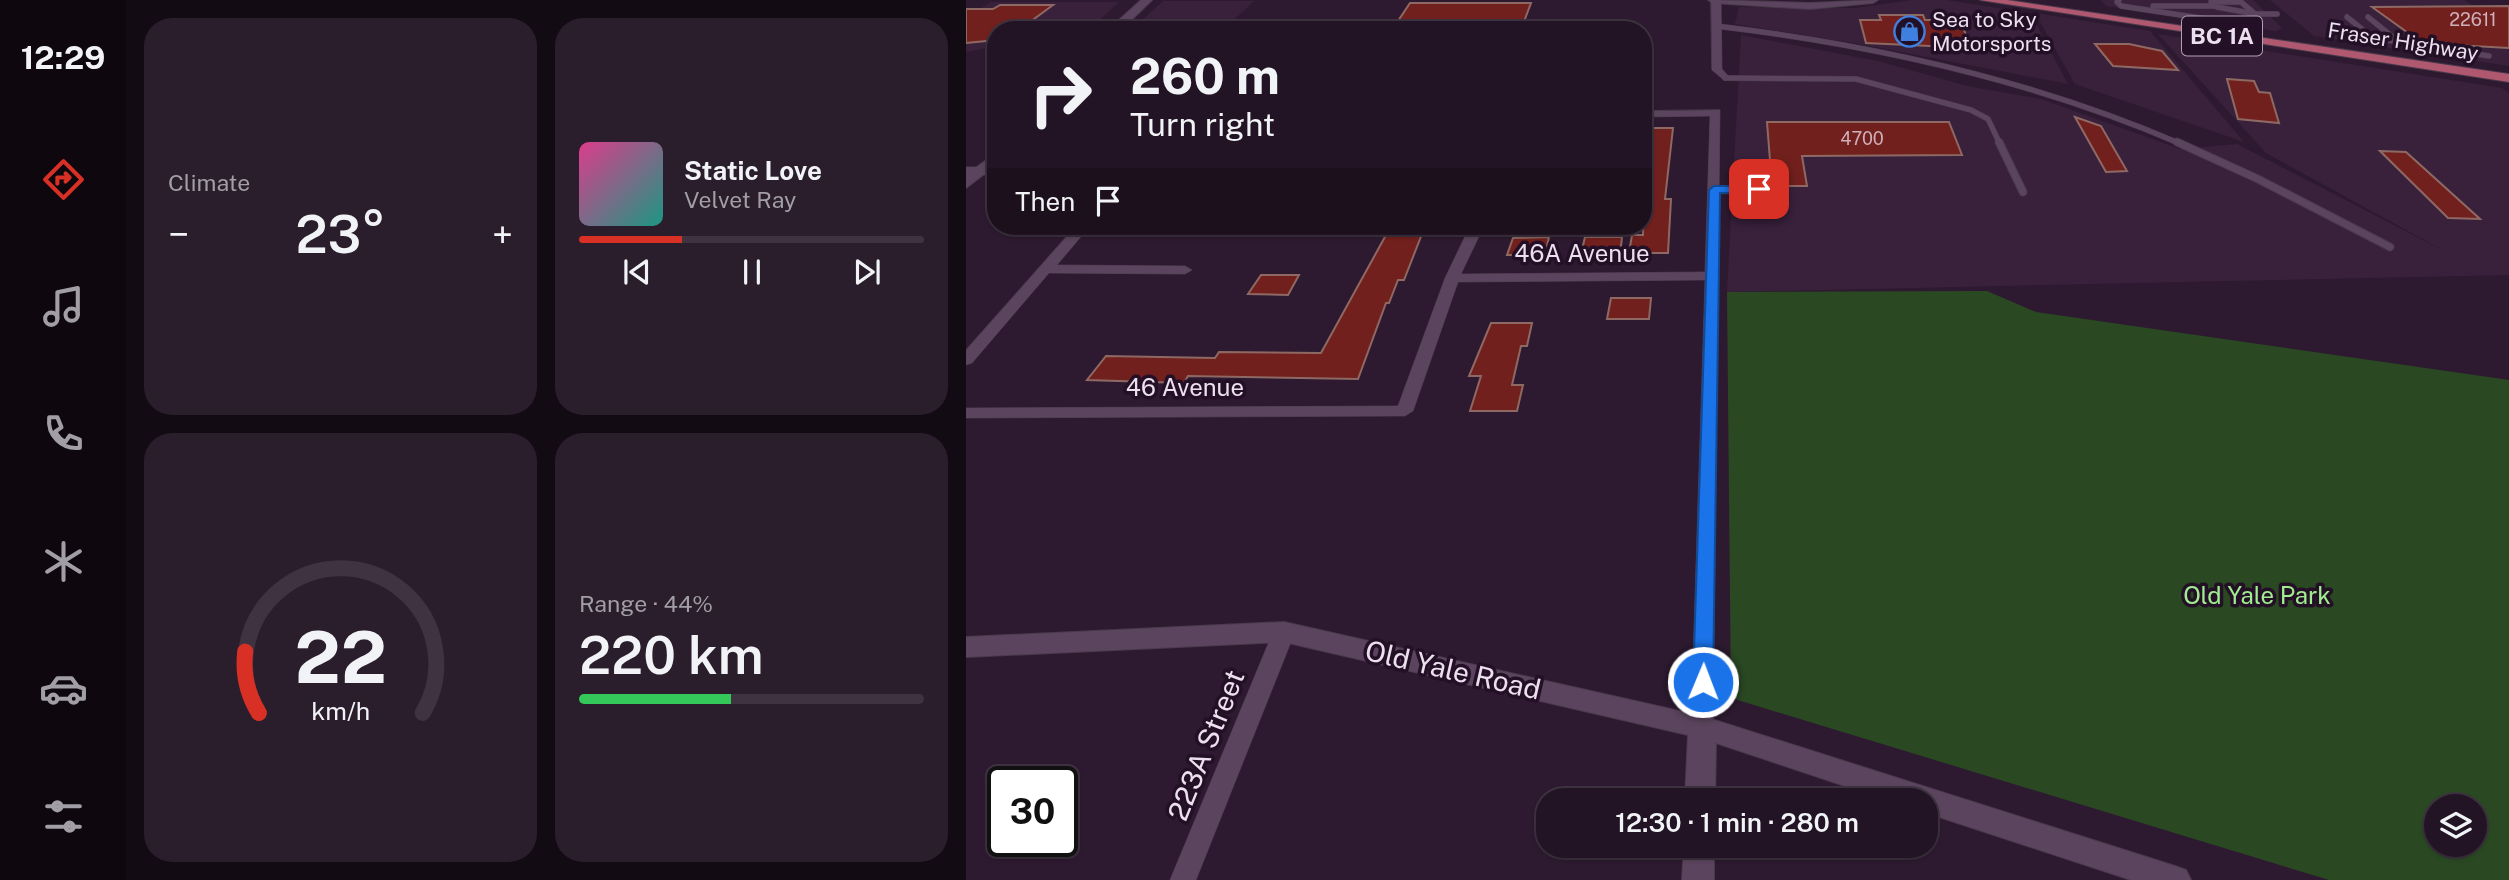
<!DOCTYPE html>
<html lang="en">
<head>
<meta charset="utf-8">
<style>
  body { margin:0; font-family:"Public Sans",sans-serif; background:#2a1d2c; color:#f1f3f6; height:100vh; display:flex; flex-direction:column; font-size:26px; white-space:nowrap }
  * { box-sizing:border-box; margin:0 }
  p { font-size:23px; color:#a29ea6 }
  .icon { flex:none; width:38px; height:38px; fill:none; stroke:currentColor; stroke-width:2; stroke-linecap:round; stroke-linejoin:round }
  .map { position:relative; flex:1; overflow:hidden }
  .panel { display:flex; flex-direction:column; gap:18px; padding:18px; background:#130b14; width:840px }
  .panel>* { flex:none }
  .top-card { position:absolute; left:21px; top:21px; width:665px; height:214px; border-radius:28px; box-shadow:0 2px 5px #0004,0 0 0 2px #3f3341; background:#221424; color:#f1f3f6; overflow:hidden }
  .fabs { position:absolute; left:1458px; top:794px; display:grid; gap:14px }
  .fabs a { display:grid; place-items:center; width:63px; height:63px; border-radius:50%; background:#221424; box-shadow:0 2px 5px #0004,0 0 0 2px #3f3341; font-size:35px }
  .speed { position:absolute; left:21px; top:766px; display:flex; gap:14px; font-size:35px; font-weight:700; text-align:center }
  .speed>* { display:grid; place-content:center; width:91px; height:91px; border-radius:50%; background:#221424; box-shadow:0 2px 5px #0004,0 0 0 2px #3f3341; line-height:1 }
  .speed .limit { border:4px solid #111; border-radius:10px; background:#fff; color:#111 }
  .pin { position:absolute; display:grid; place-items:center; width:60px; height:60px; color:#fff; margin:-30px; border-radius:14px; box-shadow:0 4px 10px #0006 }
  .me { position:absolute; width:77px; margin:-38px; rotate:1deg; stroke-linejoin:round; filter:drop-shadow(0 0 5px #0008) }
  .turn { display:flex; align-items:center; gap:24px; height:147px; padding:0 28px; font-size:32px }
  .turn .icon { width:91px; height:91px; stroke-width:2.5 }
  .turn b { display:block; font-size:49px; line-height:60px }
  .then { display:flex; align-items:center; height:66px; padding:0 28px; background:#0003; gap:14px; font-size:26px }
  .big { font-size:52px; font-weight:600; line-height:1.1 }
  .panel .card { flex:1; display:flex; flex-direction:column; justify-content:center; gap:10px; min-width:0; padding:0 24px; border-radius:28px; background:#2a1d2c }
  .panel .dial { align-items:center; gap:0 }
  .dial svg { height:182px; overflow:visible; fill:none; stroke:#3f3341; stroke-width:7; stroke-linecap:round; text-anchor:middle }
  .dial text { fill:#f1f3f6; stroke:none }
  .song { display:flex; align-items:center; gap:21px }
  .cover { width:84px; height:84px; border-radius:10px; background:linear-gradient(135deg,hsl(330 70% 55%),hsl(170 70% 35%)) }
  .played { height:7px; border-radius:4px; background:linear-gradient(90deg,#d93025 30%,#3f3341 30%) }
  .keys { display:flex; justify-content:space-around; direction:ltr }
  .heat { display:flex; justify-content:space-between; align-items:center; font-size:38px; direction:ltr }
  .charge { height:10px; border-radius:5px; background:linear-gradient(90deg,#34c759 44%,#3f3341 0) }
  .panel .tiles { flex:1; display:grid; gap:18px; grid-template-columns:repeat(2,1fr) }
  .trip { position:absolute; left:570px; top:788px; width:402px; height:70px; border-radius:28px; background:#221424; box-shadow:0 2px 5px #0004,0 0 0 2px #3f3341; font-weight:600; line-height:70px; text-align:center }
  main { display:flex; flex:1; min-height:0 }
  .tab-bar { display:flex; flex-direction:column; width:126px; justify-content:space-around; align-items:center; background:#0e080e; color:#a29ea6 }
  .tab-bar .icon { width:49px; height:49px }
  .tab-bar .selected { color:#d93025 }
  .tab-bar b { font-size:32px; color:#f1f3f6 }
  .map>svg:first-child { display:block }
  .built { fill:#39213c }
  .green { fill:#2a4923; fill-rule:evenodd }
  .building { fill:#72201d; stroke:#8e6964; stroke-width:2 }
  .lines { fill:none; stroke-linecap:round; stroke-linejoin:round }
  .service-far1-casing { stroke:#49394b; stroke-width:6 }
  .service-casing { stroke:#49394b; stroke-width:9 }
  .minor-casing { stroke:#49394b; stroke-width:1 }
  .tertiary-casing { stroke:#49394b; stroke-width:2 }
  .secondary-casing { stroke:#49394b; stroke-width:2 }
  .primary-casing { stroke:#49394b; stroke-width:2 }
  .service-far1 { stroke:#5b455e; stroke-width:5 }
  .service { stroke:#5b455e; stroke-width:7 }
  .minor { fill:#5b455e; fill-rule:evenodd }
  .tertiary { fill:#5b455e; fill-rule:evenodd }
  .secondary { fill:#5b455e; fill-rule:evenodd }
  .primary { fill:#af5870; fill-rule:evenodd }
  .route { fill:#1a73e8; stroke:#114b97; stroke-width:2 }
  .labels { text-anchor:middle; stroke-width:7; stroke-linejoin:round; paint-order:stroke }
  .far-number-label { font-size:18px; fill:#ceafba }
  .far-poi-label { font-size:21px; fill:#ecdfee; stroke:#231026; text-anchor:start }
  .far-street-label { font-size:21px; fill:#ecdfee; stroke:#231026 }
  .shield { fill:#231026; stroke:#b0a1b2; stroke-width:2 }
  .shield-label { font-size:23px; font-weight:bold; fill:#ecdfee }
  .street-label { font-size:24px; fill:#ecdfee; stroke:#231026 }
  .park-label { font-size:24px; fill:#a0ed8f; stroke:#231026 }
  .near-street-label { font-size:28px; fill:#ecdfee; stroke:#231026 }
</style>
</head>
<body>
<main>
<nav class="tab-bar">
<b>12:29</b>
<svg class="icon selected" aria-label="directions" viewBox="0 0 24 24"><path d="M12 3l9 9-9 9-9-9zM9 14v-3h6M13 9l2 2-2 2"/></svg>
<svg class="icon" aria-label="music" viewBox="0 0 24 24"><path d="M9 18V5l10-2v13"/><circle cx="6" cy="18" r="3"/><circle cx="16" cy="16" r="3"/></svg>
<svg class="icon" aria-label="phone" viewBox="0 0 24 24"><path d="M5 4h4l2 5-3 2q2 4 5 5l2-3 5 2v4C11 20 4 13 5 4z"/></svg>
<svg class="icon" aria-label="climate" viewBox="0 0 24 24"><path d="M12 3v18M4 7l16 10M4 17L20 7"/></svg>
<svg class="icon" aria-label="car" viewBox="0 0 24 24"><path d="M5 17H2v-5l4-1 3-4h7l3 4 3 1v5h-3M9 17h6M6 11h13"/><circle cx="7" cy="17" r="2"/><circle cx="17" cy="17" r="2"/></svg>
<svg class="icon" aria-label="filters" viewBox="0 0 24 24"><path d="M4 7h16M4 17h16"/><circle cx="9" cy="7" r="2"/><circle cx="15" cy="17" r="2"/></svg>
</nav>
<section class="panel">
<div class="tiles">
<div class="card"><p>Climate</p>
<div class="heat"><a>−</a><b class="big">23°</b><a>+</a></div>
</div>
<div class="card">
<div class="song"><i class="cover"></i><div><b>Static Love</b><p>Velvet Ray</p></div></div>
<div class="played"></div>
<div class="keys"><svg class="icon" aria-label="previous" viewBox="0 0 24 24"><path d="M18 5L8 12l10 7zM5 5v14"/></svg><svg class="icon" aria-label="pause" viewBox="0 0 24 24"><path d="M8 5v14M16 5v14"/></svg><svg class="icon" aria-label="next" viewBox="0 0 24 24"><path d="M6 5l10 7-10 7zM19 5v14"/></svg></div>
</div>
<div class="card dial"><svg viewBox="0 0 100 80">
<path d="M14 69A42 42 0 1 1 86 69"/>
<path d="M14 69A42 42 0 0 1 8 42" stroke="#d93025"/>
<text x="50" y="56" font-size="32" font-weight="700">22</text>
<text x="50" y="72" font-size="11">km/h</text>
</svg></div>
<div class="card"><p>Range · 44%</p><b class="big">220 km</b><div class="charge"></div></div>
</div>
</section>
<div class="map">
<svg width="1543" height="880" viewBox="0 0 1543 880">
  <rect width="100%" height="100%" fill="#2d1a30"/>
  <!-- built -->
  <g class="built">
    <polygon points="946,0 980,0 1064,13 1102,84 888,43 769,24 773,7 889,8"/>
    <polygon points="1135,0 1287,0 1316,28 1310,31 1140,6"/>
    <polygon points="1304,0 1498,0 1543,28 1543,66 1348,36"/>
    <polygon points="197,1 288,1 257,30 171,30 173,23"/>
    <polygon points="24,2 153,2 125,28 30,30 30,46 0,52 0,19"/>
    <polygon points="1069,13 1184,31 1278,142 1109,84"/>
    <polygon points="1192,34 1536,88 1543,93 1543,275 761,292 775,35 912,61 1001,86 1075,99 1214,149 1271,144 1482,253 1300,153"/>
  </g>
  <!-- green -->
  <path class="green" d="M 1021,291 L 1070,312 L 1543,380 L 1543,880 L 1363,880 L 765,698 L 761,292 ZM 1470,807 L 1508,807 L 1508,845 L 1470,845 Z"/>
  <!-- building -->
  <g class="building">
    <polygon points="444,3 565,3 556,27 428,27"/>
    <polygon points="34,5 87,5 53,30 30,30 30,40 0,43 0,9 27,9"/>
    <polygon points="1543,6 1543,48 1489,45 1452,40 1406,7"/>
    <polygon points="913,15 957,15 959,20 985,20 989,28 997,28 1006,48 900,43 894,20 915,20"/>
    <polygon points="1129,44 1163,44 1196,51 1212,70 1147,66"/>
    <polygon points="1261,79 1288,81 1293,92 1304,93 1313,123 1272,119"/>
    <polygon points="1109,117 1135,126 1161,171 1140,172"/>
    <polygon points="801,122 983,122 996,155 836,156 841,186 806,186"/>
    <polygon points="679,128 707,128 699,199 705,199 702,253 663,253 666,235 677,235"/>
    <polygon points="1414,151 1440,152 1514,219 1482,218"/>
    <polygon points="456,234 438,280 432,280 423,303 420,303 392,379 222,376 218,383 121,380 140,356 249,358 253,352 355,353 420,235"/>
    <polygon points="583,237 579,255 541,255 547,238"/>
    <polygon points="619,237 656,237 654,255 615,254"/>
    <polygon points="295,275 333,275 322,295 282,294"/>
    <polygon points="645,298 685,298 683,319 641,319"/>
    <polygon points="525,323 566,323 561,346 555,346 546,385 557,385 551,411 504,411 515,376 503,376"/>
  </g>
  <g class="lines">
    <defs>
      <g id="service-far1">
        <polyline points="1153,0 1151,2 1155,6 1274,24 1290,23 1289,14 1275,2 1245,2"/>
        <polyline points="1187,6 1249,6"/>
        <polyline points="1251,7 1289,14 1311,14"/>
        <polyline points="1381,17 1407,38 1523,56"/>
        <polyline points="1402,17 1433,42"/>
        <path d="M 750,26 C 910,45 1067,80 1215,144"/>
        <polyline points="759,78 890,79 1005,110 1022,119 1034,144"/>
      </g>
      <g id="service">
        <polyline points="1033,142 1057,192"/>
        <polyline points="1211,142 1292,179 1424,247"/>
        <polyline points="748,190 793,189"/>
      </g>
      <g id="minor">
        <polygon points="745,0 755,0 756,69 764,78 759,81 746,70"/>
        <polygon points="754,110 747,727 744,734 736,736 728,734 725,727 739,280 492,282 447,411 439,416 0,418 0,408 432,406 479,278 504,226 518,226 495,274 739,272 744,116 677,117 677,111"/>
        <rect x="0" y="167" width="30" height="8"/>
        <polygon points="110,226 124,226 91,265 219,266 226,270 219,274 83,273 6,363 0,365 0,350"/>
        <polygon points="318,624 325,626 329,632 230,880 204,880 307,632 311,626"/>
      </g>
      <g id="tertiary">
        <polygon points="175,0 186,0 155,30 142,30"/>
        <polygon points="30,153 30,165 0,188 0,175"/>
        <polygon points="318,622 736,716 1209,866 1220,870 1225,880 1165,880 961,813 961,800 921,800 750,743 749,800 719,800 722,735 318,642 0,657 0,637"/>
        <polygon points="718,845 748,845 748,880 716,880"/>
      </g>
      <polygon id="secondary" points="742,0 844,3 912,0 907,3 844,9 747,3"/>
      <polygon id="primary" points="1014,0 1041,0 1543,74 1543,82"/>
    </defs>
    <!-- service-far1 casing -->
    <use href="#service-far1" class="service-far1-casing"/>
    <!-- service casing -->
    <use href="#service" class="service-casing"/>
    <!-- minor casing -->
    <use href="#minor" class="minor-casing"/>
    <!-- tertiary casing -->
    <use href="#tertiary" class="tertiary-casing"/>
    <!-- secondary casing -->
    <use href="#secondary" class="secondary-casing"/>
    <!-- primary casing -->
    <use href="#primary" class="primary-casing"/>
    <!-- service-far1 -->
    <use href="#service-far1" class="service-far1"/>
    <!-- service -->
    <use href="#service" class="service"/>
    <!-- minor -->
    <use href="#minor" class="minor"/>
    <!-- tertiary -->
    <use href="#tertiary" class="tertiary"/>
    <!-- secondary -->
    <use href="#secondary" class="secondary"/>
    <!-- primary -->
    <use href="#primary" class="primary"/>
  </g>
  <!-- route -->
  <polygon class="route" points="748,186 793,186 799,189 793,193 754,193 747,682 744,688 730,688 727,682 743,190"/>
  <!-- icons -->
  <defs>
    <symbol id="shop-ring" viewBox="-11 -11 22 22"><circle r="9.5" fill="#231026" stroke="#3f7fe0" stroke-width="1.5"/><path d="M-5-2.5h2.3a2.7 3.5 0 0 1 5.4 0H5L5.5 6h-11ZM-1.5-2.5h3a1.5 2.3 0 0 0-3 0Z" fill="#3f7fe0"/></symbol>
  </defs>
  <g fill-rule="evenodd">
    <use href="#shop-ring" x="926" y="14" width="35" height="35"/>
  </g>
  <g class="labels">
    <!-- far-number labels -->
    <g class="far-number-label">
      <text x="1507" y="26">22611</text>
      <text x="896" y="145">4700</text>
    </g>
    <!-- far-poi labels -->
    <g class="far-poi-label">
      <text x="966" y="27">Sea to Sky<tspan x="966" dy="24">Motorsports</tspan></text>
    </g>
    <!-- far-street labels -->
    <g class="far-street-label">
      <text transform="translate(1437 42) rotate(9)" y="7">Fraser Highway</text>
    </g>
    <!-- shield labels -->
    <rect class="shield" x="1216" y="16.5" width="80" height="39" rx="5"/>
    <g class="shield-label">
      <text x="1256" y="44">BC 1A</text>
    </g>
    <!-- street labels -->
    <g class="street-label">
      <text x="616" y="262">46A Avenue</text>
      <text x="219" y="396">46 Avenue</text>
    </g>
    <!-- park labels -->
    <g class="park-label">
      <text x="1291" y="604">Old Yale Park</text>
    </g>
    <!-- near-street labels -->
    <g class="near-street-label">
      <text transform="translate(487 670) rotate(13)" y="10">Old Yale Road</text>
      <text transform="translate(240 745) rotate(-68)" y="10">223A Street</text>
    </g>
  </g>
</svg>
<div class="fabs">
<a><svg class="icon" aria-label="layers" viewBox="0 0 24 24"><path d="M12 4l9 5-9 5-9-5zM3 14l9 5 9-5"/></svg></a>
</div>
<div class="speed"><div class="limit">30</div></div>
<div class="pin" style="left:793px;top:189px;background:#d93025"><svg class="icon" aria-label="arrive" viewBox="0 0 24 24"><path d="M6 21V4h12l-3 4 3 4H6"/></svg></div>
<svg class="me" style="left:737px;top:682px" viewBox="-20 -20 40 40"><circle r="17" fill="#1a73e8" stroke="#fff" stroke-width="3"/><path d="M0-11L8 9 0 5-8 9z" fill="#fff"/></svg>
<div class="trip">12:30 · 1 min · 280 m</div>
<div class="top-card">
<div class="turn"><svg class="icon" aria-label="right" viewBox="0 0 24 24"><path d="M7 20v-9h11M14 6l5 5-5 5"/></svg><div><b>260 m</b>Turn right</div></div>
<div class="then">Then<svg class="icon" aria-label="arrive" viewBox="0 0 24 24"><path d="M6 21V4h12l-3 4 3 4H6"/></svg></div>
</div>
</div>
</main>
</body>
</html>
